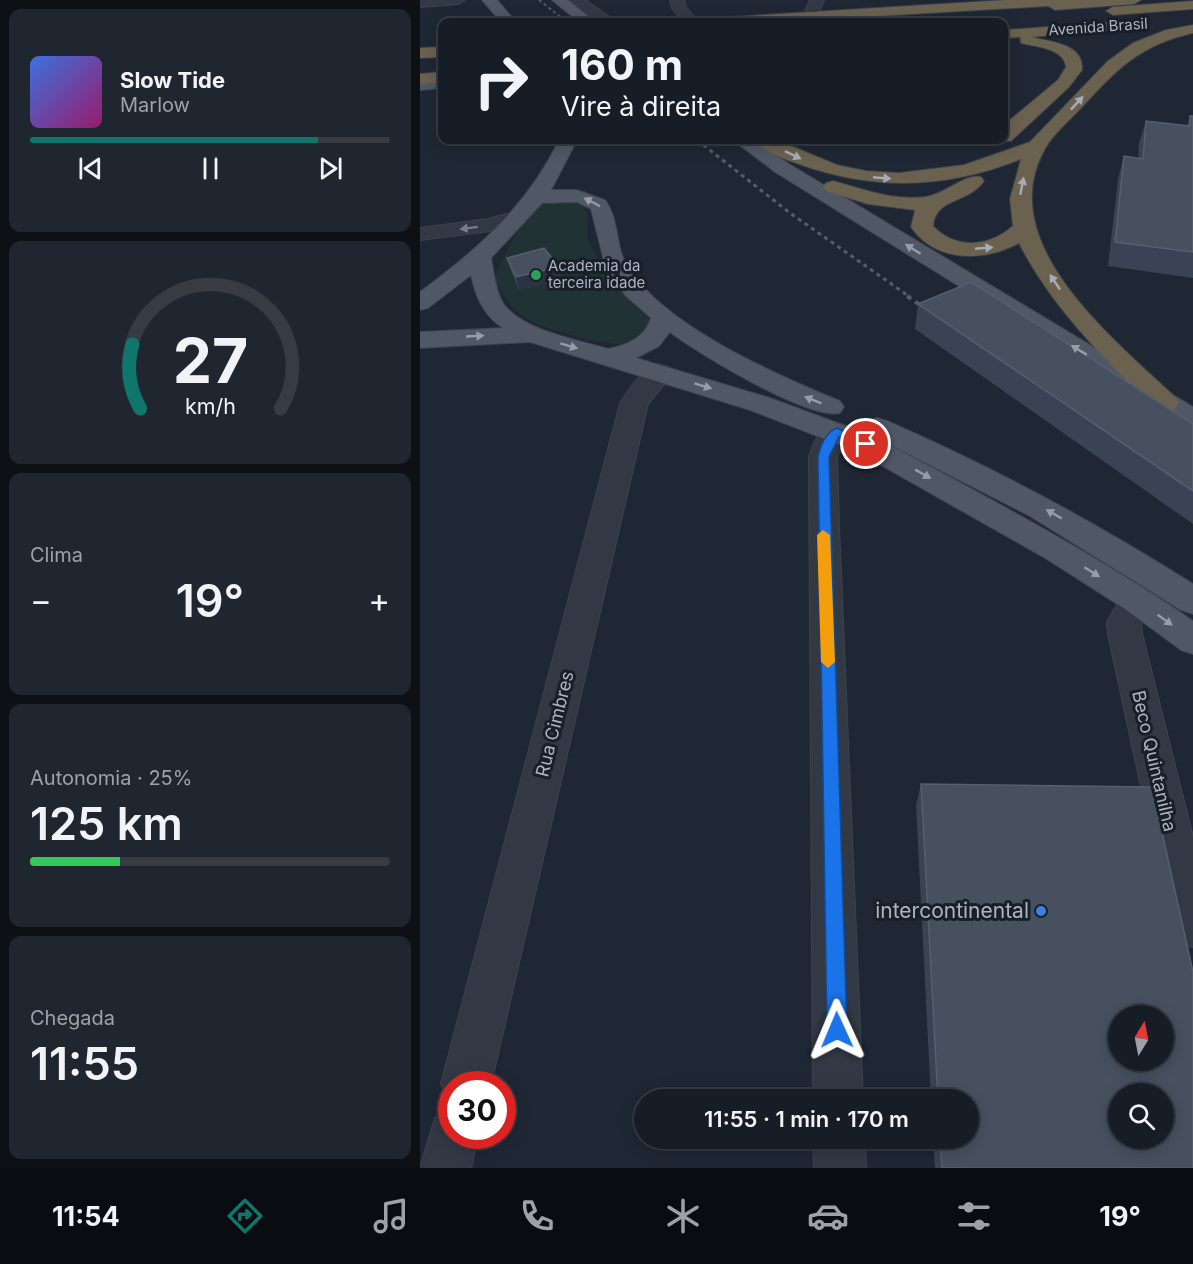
<!DOCTYPE html>
<html lang="pt">
<head>
<meta charset="utf-8">
<style>
  body { margin:0; font-family:Inter,sans-serif; background:#20262f; color:#f1f3f6; height:100vh; display:flex; flex-direction:column; font-size:22px; white-space:nowrap }
  * { box-sizing:border-box; margin:0 }
  p { font-size:20px; color:#9ea2a7 }
  .icon { flex:none; width:33px; height:33px; fill:none; stroke:currentColor; stroke-width:2; stroke-linecap:round; stroke-linejoin:round }
  .map { position:relative; flex:1; overflow:hidden }
  .drawer { display:flex; flex-direction:column; gap:9px; padding:9px; background:#0d1015; width:420px }
  .drawer>* { flex:none }
  .hud { position:absolute; left:18px; top:18px; width:570px; height:126px; border-radius:12px; box-shadow:0 3px 15px #0003,0 0 0 2px #363b44; background:#171d27; color:#f1f3f6; overflow:hidden }
  .needle { width:39px; rotate:10deg }
  .fabs { position:absolute; left:688px; top:1005px; display:grid; gap:12px }
  .fabs a { display:grid; place-items:center; width:66px; height:66px; border-radius:50%; background:#171d27; box-shadow:0 3px 15px #0003,0 0 0 2px #363b44; font-size:30px }
  .speed { position:absolute; left:18px; top:1071px; display:flex; gap:12px; font-size:30px; font-weight:700; text-align:center }
  .speed>* { display:grid; place-content:center; width:78px; height:78px; border-radius:50%; background:#171d27; box-shadow:0 3px 15px #0003,0 0 0 2px #363b44; line-height:1 }
  .speed .limit { border:9px solid #d22; background:#fff; color:#111 }
  .pin { position:absolute; display:grid; place-items:center; width:51px; height:51px; color:#fff; margin:-26px; border:3px solid #fff; border-radius:50%; box-shadow:0 2px 6px #0007 }
  .me { position:absolute; width:66px; margin:-33px; rotate:359deg; stroke-linejoin:round; filter:drop-shadow(0 0 4px #0008) }
  .turn { display:flex; align-items:center; gap:21px; height:126px; padding:0 24px; font-size:27px }
  .turn .icon { width:78px; height:78px; stroke-width:2.5 }
  .turn b { display:block; font-size:42px; line-height:51px }
  .big { font-size:45px; font-weight:600; line-height:1.1 }
  .drawer .widget { flex:1; display:flex; flex-direction:column; justify-content:center; gap:9px; min-width:0; padding:0 21px; border-radius:12px; background:#20262f }
  .drawer .dial { align-items:center; gap:0 }
  .dial svg { height:156px; overflow:visible; fill:none; stroke:#363b44; stroke-width:7; stroke-linecap:round; text-anchor:middle }
  .dial text { fill:#f1f3f6; stroke:none }
  .song { display:flex; align-items:center; gap:18px }
  .cover { width:72px; height:72px; border-radius:9px; background:linear-gradient(135deg,hsl(220 70% 55%),hsl(320 70% 35%)) }
  .played { height:6px; border-radius:3px; background:linear-gradient(90deg,#0f766e 80%,#363b44 80%) }
  .keys { display:flex; justify-content:space-around; direction:ltr }
  .heat { display:flex; justify-content:space-between; align-items:center; font-size:33px; direction:ltr }
  .charge { height:9px; border-radius:4px; background:linear-gradient(90deg,#34c759 25%,#363b44 0) }
  .trip { position:absolute; left:214px; top:1089px; width:345px; height:60px; border-radius:30px; background:#171d27; box-shadow:0 3px 15px #0003,0 0 0 2px #363b44; font-weight:600; line-height:60px; text-align:center }
  .menu { display:flex; height:96px; justify-content:space-around; align-items:center; background:#090c10; color:#9ea2a7 }
  .menu .icon { width:42px; height:42px }
  .menu .current { color:#0f766e }
  .menu b { font-size:27px; color:#f1f3f6 }
  main { display:flex; flex:1; min-height:0 }
  .map>svg:first-child { display:block }
  .green { fill:#213235 }
  .lines { fill:none; stroke-linecap:round; stroke-linejoin:round }
  .minor-casing { stroke:#3c434e; stroke-width:2 }
  .major-casing { stroke:#3c434e; stroke-width:2 }
  .highway-casing { stroke:#3a414c; stroke-width:2 }
  .minor { fill:#323945; fill-rule:evenodd }
  .major { fill:#505865; fill-rule:evenodd }
  .highway { fill:#6b614f; fill-rule:evenodd }
  .rail-far2 { stroke:#545d6c; stroke-width:2; stroke-dasharray:3 3; stroke-linecap:butt }
  .rail-far1 { stroke:#545d6c; stroke-width:3; stroke-dasharray:4 4; stroke-linecap:butt }
  .rail { stroke:#545d6c; stroke-width:4; stroke-dasharray:5 5; stroke-linecap:butt }
  .wall { fill:#3a4353 }
  .shaded-wall { fill:#2a3342 }
  .building { fill:#46505f; stroke:#565f6f; stroke-width:1.5; fill-rule:evenodd }
  .oneway { fill:#a6acb6 }
  .oneway2 { fill:#959dab }
  .oneway3 { fill:#757d8a }
  .route { fill:#1a73e8; stroke:#114b97; stroke-width:1.5 }
  .slow { fill:#f59e0b }
  .leisure-dot { fill:#2e9e5b; stroke:#181f29; stroke-width:2 }
  .shop-dot { fill:#3f7fe0; stroke:#181f29; stroke-width:2 }
  .labels { text-anchor:middle; stroke-width:6; stroke-linejoin:round; paint-order:stroke }
  .far-street-label { font-size:15px; fill:#acb4c2; stroke:#181f29 }
  .far-poi-label { font-size:15px; fill:#acb4c2; stroke:#181f29; text-anchor:start }
  .street-label { font-size:18px; fill:#acb4c2; stroke:#181f29 }
  .near-poi-label { font-size:21px; fill:#acb4c2; stroke:#181f29; text-anchor:end }
</style>
</head>
<body>
<main>
<section class="drawer">
<div class="widget">
<div class="song"><i class="cover"></i><div><b>Slow Tide</b><p>Marlow</p></div></div>
<div class="played"></div>
<div class="keys"><svg class="icon" aria-label="previous" viewBox="0 0 24 24"><path d="M18 5L8 12l10 7zM5 5v14"/></svg><svg class="icon" aria-label="pause" viewBox="0 0 24 24"><path d="M8 5v14M16 5v14"/></svg><svg class="icon" aria-label="next" viewBox="0 0 24 24"><path d="M6 5l10 7-10 7zM19 5v14"/></svg></div>
</div>
<div class="widget dial"><svg viewBox="0 0 100 80">
<path d="M14 69A42 42 0 1 1 86 69"/>
<path d="M14 69A42 42 0 0 1 10 36" stroke="#0f766e"/>
<text x="50" y="56" font-size="32" font-weight="700">27</text>
<text x="50" y="72" font-size="11">km/h</text>
</svg></div>
<div class="widget"><p>Clima</p>
<div class="heat"><a>−</a><b class="big">19°</b><a>+</a></div>
</div>
<div class="widget"><p>Autonomia · 25%</p><b class="big">125 km</b><div class="charge"></div></div>
<div class="widget"><p>Chegada</p><b class="big">11:55</b></div>
</section>
<div class="map">
<svg width="773" height="1168" viewBox="0 0 773 1168">
  <rect width="100%" height="100%" fill="#1f2734"/>
  <!-- green -->
  <path class="green" d="M 144,201 L 160,204 L 168,214 L 167,239 L 190,278 L 231,321 L 218,346 C 191,346 118,331 99,313 C 88,303 81,291 75,279 C 80,261 102,220 116,208 C 124,202 134,202 144,201 Z"/>
  <g class="lines">
    <defs>
      <g id="minor">
        <polygon points="0,0 45,0 38,4 0,7"/>
        <polygon points="149,0 165,0 197,22 176,22"/>
        <polygon points="250,0 264,0 266,7 278,22 264,22 252,8"/>
        <polygon points="390,0 404,0 397,17 390,21 383,17"/>
        <polygon points="97,211 104,213 108,217 104,221 70,231 0,240 0,228 68,219"/>
        <path d="M 240,365 L 249,367 L 253,373 L 228,404 L 71,1084 L 32,1084 L 32,1103 L 21,1084 L 200,404 C 209,388 221,370 240,365 Z"/>
        <path d="M 417,423 L 427,426 L 431,432 L 417,457 L 419,527 L 443,1100 L 393,1100 L 389,457 C 393,442 401,427 417,423 Z"/>
        <polygon points="717,587 729,591 734,600 721,623 722,634 773,837 773,947 757,941 751,925 688,634 687,622 705,591"/>
        <polygon points="32,1111 32,1136 58,1136 51,1168 0,1168 15,1118"/>
        <polygon points="393,1138 445,1138 446,1168 394,1168"/>
      </g>
      <g id="major">
        <polygon points="62,0 77,0 96,22 81,22"/>
        <polygon points="132,0 148,0 175,22 159,22"/>
        <polygon points="22,78 22,88 0,90 0,80"/>
        <path d="M 139,140 L 157,140 L 131,190 L 157,190 L 185,200 C 200,220 195,248 208,268 C 248,328 355,374 420,401 L 424,407 L 420,413 C 390,421 277,353 250,332 L 239,346 L 216,358 L 350,398 L 455,437 L 447,433 L 443,427 L 447,421 L 457,418 L 467,421 C 573,467 675,522 773,584 L 773,614 L 761,610 L 608,515 L 457,438 C 564,496 673,552 773,621 L 773,654 L 761,650 L 705,609 L 625,558 L 436,451 L 330,410 L 110,342 L 0,348 L 0,332 L 83,328 C 63,315 56,297 51,275 L 8,308 L 0,310 L 0,292 C 57,250 108,205 139,140 ZM 157,202 L 171,209 L 186,269 L 205,295 L 231,318 C 225,338 207,345 188,349 C 159,340 100,330 83,303 C 75,290 74,272 71,258 L 122,203 Z"/>
        <polygon points="313,140 334,140 369,164 773,407 773,428 763,425 355,172"/>
      </g>
      <g id="highway">
        <polygon points="586,0 721,0 714,4 635,10 628,6 358,22 287,22 294,18"/>
        <polygon points="773,1 773,9 693,15 686,11 693,7"/>
        <path d="M 722,20 L 729,24 L 727,27 L 611,37 C 630,42 664,43 662,70 L 649,87 L 591,141 L 577,141 L 584,140 L 584,125 L 638,80 L 646,67 C 644,48 616,47 601,43 L 600,37 L 584,38 L 584,30 Z"/>
        <path d="M 773,25 L 773,33 C 720,45 698,68 662,107 C 650,120 635,132 626,147 C 570,242 694,339 755,397 L 759,403 L 755,409 L 745,412 L 735,409 C 684,358 632,308 599,243 C 564,262 516,263 491,227 L 495,210 L 448,204 L 406,191 L 403,187 L 406,183 L 413,181 C 444,189 472,201 505,197 C 526,194 545,173 561,177 L 564,181 C 548,204 516,197 513,226 C 536,250 569,247 593,226 L 590,199 L 601,159 C 527,189 453,191 379,164 C 366,160 342,151 335,140 L 357,140 L 417,165 L 446,171 L 479,173 L 544,165 L 610,142 L 688,61 L 713,43 L 746,30 Z"/>
        <polygon points="22,47 22,57 0,58 0,48"/>
        <polygon points="22,72 22,82 0,84 0,74"/>
      </g>
    </defs>
    <!-- minor casing -->
    <use href="#minor" class="minor-casing"/>
    <!-- major casing -->
    <use href="#major" class="major-casing"/>
    <!-- highway casing -->
    <use href="#highway" class="highway-casing"/>
    <!-- minor -->
    <use href="#minor" class="minor"/>
    <!-- major -->
    <use href="#major" class="major"/>
    <!-- highway -->
    <use href="#highway" class="highway"/>
    <!-- rail-far2 -->
    <polyline class="rail-far2" points="119,0 147,22"/>
    <!-- rail-far1 -->
    <polyline class="rail-far1" points="277,140 370,213 490,297"/>
    <!-- rail -->
    <polyline class="rail" points="487,296 513,314"/>
  </g>
  <!-- wall -->
  <g class="wall">
    <polygon points="770,116 773,116 773,278 688,266 698,179 704,156 718,158 719,143 726,121 767,126"/>
    <polygon points="87,258 142,280 99,290 91,271"/>
    <polygon points="498,304 773,424 773,524 495,329"/>
    <polygon points="501,784 773,1168 515,1168 513,1138 549,1138 549,1100 511,1100 496,805"/>
  </g>
  <!-- shaded-wall -->
  <polygon class="shaded-wall" points="139,267 142,280 99,290 96,277"/>
  <!-- building -->
  <g class="building">
    <polygon points="770,116 773,116 773,252 695,242 704,156 723,159 726,121 770,126"/>
    <polygon points="124,248 139,267 96,277 87,258"/>
    <polygon points="551,282 773,424 773,491 498,304"/>
    <path d="M 501,784 L 732,787 L 773,972 L 773,1168 L 522,1168 L 520,1138 L 549,1138 L 549,1100 L 518,1100 ZM 699,1016 L 744,1016 L 744,1060 L 699,1060 ZM 699,1094 L 744,1094 L 744,1138 L 699,1138 Z"/>
  </g>
  <!-- one-way arrows -->
  <defs><path id="oneway-solid" d="M-6-.8H1V-3.2L6.5 0L1 3.2V.8H-6Z" transform="scale(1.5)"/></defs>
  <g class="oneway">
    <use href="#oneway-solid" transform="translate(657 103) rotate(-47)"/>
    <use href="#oneway-solid" transform="translate(373 155) rotate(26)"/>
    <use href="#oneway-solid" transform="translate(462 178) rotate(5)"/>
    <use href="#oneway-solid" transform="translate(602 186) rotate(-79)"/>
    <use href="#oneway-solid" transform="translate(564 248) rotate(-5)"/>
    <use href="#oneway-solid" transform="translate(635 282) rotate(-124)"/>
  </g>
  <g class="oneway2">
    <use href="#oneway-solid" transform="translate(172 202) rotate(-152)"/>
    <use href="#oneway-solid" transform="translate(493 249) rotate(-148)"/>
    <use href="#oneway-solid" transform="translate(55 336) rotate(-3)"/>
    <use href="#oneway-solid" transform="translate(149 346) rotate(17)"/>
    <use href="#oneway-solid" transform="translate(659 350) rotate(-149)"/>
    <use href="#oneway-solid" transform="translate(283 386) rotate(17)"/>
    <use href="#oneway-solid" transform="translate(393 400) rotate(-158)"/>
    <use href="#oneway-solid" transform="translate(503 474) rotate(29)"/>
    <use href="#oneway-solid" transform="translate(634 514) rotate(-150)"/>
    <use href="#oneway-solid" transform="translate(672 572) rotate(32)"/>
    <use href="#oneway-solid" transform="translate(745 620) rotate(35)"/>
  </g>
  <use class="oneway3" href="#oneway-solid" transform="translate(49 228) rotate(173)"/>
  <!-- route -->
  <path class="route" d="M 417,428 L 452,444 L 446,448 L 419,437 L 409,457 L 427,1030 L 424,1037 L 417,1040 L 410,1037 L 407,1030 L 398,457 C 400,446 406,432 417,428 Z"/>
  <!-- slow -->
  <polygon class="slow" points="403,530 410,535 415,662 408,668 401,662 397,535"/>
  <!-- markers -->
  <circle class="leisure-dot" cx="116" cy="275" r="6"/>
  <circle class="shop-dot" cx="621" cy="911" r="6"/>
  <g class="labels">
    <!-- far-street labels -->
    <g class="far-street-label">
      <text transform="translate(678 27) rotate(-4)" y="5">Avenida Brasil</text>
    </g>
    <!-- far-poi labels -->
    <g class="far-poi-label">
      <text x="128" y="271">Academia da<tspan x="128" dy="17">terceira idade</tspan></text>
    </g>
    <!-- street labels -->
    <g class="street-label">
      <text transform="translate(135 724) rotate(-76)" y="6">Rua Cimbres</text>
      <text transform="translate(734 761) rotate(77)" y="6">Beco Quintanilha</text>
    </g>
    <!-- near-poi labels -->
    <g class="near-poi-label">
      <text x="609" y="918">intercontinental</text>
    </g>
  </g>
</svg>
<div class="fabs">
<a><svg class="needle" viewBox="-14 -14 28 28"><path d="M0-13l5 13h-10z" fill="#e53935"/><path d="M0 13l5-13h-10z" fill="#9ea2a7"/></svg></a>
<a><svg class="icon" aria-label="search" viewBox="0 0 24 24"><circle cx="10" cy="10" r="6"/><path d="M15 15l6 6"/></svg></a>
</div>
<div class="speed"><div class="limit">30</div></div>
<div class="pin" style="left:446px;top:444px;background:#d93025"><svg class="icon" aria-label="arrive" viewBox="0 0 24 24"><path d="M6 21V4h12l-3 4 3 4H6"/></svg></div>
<svg class="me" style="left:417px;top:1030px" viewBox="-20 -20 40 40"><path d="M0-17L14 15 0 8-14 15z" fill="#1a73e8" stroke="#fff" stroke-width="4"/></svg>
<div class="trip">11:55 · 1 min · 170 m</div>
<div class="hud">
<div class="turn"><svg class="icon" aria-label="right" viewBox="0 0 24 24"><path d="M7 20v-9h11M14 6l5 5-5 5"/></svg><div><b>160 m</b>Vire à direita</div></div>
</div>
</div>
</main>
<nav class="menu">
<b>11:54</b>
<svg class="icon current" aria-label="directions" viewBox="0 0 24 24"><path d="M12 3l9 9-9 9-9-9zM9 14v-3h6M13 9l2 2-2 2"/></svg>
<svg class="icon" aria-label="music" viewBox="0 0 24 24"><path d="M9 18V5l10-2v13"/><circle cx="6" cy="18" r="3"/><circle cx="16" cy="16" r="3"/></svg>
<svg class="icon" aria-label="phone" viewBox="0 0 24 24"><path d="M5 4h4l2 5-3 2q2 4 5 5l2-3 5 2v4C11 20 4 13 5 4z"/></svg>
<svg class="icon" aria-label="climate" viewBox="0 0 24 24"><path d="M12 3v18M4 7l16 10M4 17L20 7"/></svg>
<svg class="icon" aria-label="car" viewBox="0 0 24 24"><path d="M5 17H2v-5l4-1 3-4h7l3 4 3 1v5h-3M9 17h6M6 11h13"/><circle cx="7" cy="17" r="2"/><circle cx="17" cy="17" r="2"/></svg>
<svg class="icon" aria-label="filters" viewBox="0 0 24 24"><path d="M4 7h16M4 17h16"/><circle cx="9" cy="7" r="2"/><circle cx="15" cy="17" r="2"/></svg>
<b>19°</b>
</nav>
</body>
</html>
